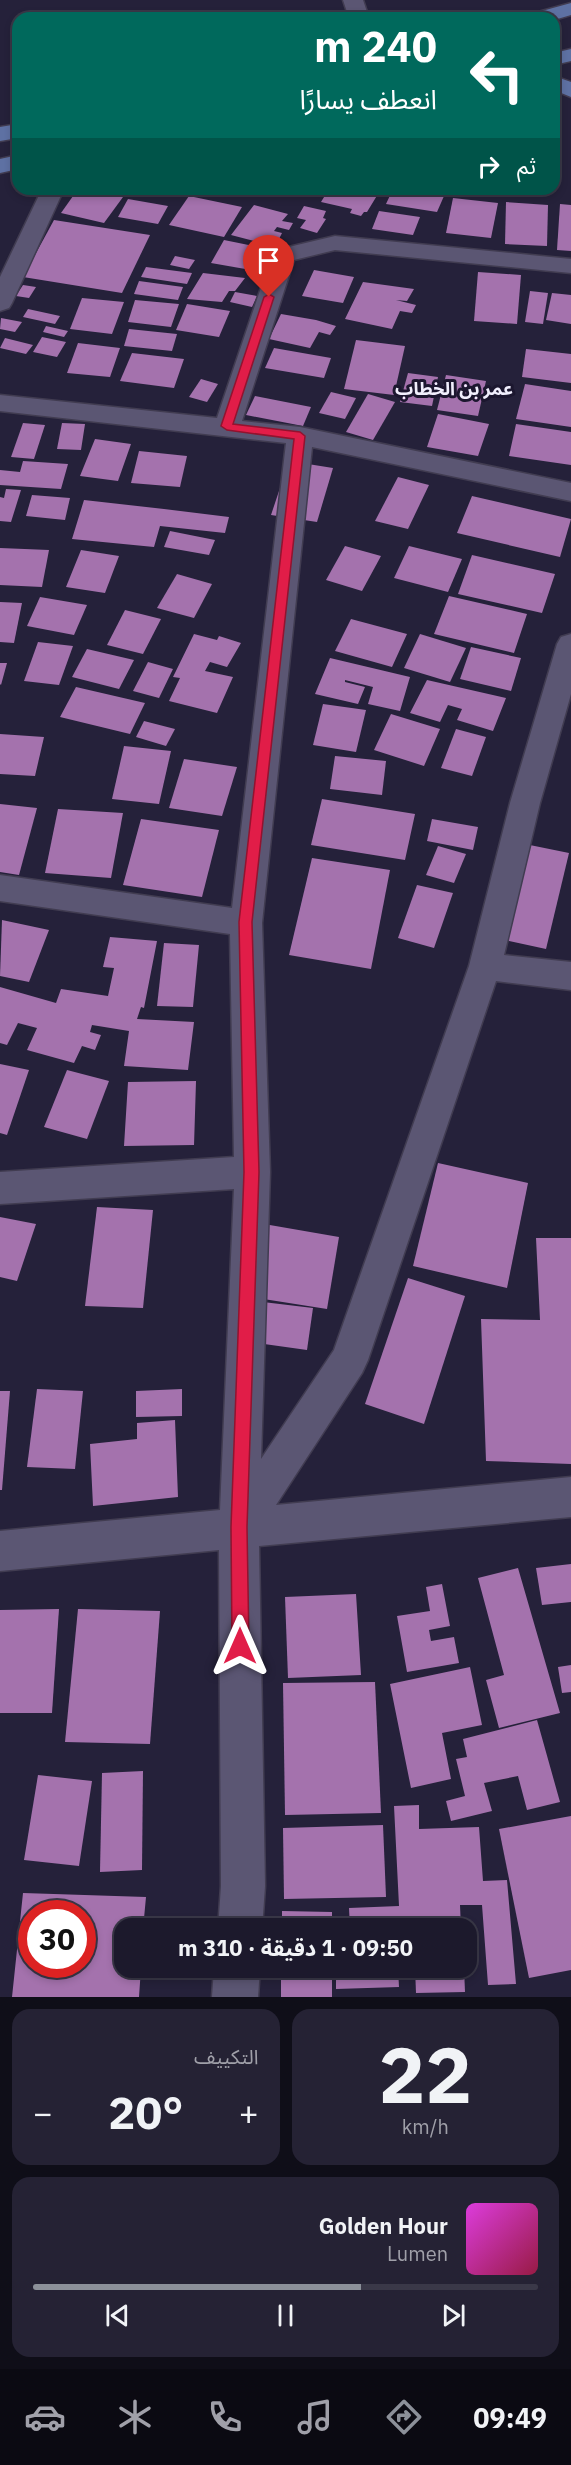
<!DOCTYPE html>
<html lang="ar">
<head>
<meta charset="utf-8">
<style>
  body { margin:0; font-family:"IBM Plex Sans","Noto Sans Arabic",sans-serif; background:#252234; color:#f1f3f6; direction:rtl; height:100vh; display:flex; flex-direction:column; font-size:22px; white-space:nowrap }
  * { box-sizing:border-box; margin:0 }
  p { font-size:20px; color:#a0a0a9 }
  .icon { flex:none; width:33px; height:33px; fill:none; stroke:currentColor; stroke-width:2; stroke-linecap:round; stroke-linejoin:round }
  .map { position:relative; height:1997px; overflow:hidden; direction:ltr }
  .panel { display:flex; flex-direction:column; gap:12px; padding:12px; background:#0f0e18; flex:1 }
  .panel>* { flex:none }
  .hud { position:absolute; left:12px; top:12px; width:548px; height:183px; border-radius:18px; box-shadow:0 3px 9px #0003,0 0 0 2px #3a3848; direction:rtl; background:#00695c; color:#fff; overflow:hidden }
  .speed { position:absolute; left:18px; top:1900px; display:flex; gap:12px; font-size:30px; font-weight:700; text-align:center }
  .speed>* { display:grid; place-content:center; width:78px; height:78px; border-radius:50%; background:#1c192c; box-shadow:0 3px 9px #0003,0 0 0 2px #3a3848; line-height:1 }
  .speed .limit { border:9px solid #d22; background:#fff; color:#111 }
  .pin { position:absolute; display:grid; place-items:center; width:51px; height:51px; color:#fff; margin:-62px -26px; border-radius:50% 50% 50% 0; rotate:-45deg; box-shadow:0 0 6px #0007 }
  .pin .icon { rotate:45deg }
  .me { position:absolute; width:66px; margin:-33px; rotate:0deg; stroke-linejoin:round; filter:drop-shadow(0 0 4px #0008) }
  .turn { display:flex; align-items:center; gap:21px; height:126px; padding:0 24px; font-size:27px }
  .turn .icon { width:78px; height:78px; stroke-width:2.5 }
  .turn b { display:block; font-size:42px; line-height:51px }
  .then { display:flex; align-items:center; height:57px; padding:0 24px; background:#0003; gap:12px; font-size:22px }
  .big { font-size:45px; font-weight:700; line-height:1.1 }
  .panel .card { flex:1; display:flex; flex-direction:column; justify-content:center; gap:9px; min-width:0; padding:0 21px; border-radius:18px; background:#252234 }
  .panel .dial { align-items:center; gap:0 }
  .dial b { font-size:78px; line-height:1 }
  .song { display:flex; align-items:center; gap:18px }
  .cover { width:72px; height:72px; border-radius:9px; background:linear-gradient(135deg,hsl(300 70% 55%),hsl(340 70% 35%)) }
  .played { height:6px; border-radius:3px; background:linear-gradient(90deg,#8c9099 65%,#3a3848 65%) }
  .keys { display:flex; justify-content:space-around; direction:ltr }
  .heat { display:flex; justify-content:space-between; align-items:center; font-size:33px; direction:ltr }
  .panel .tiles { flex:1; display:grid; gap:12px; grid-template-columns:1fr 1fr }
  .card:last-child { grid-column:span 2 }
  .trip { position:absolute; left:114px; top:1918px; width:363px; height:60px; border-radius:18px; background:#1c192c; box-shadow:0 3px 9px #0003,0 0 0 2px #3a3848; font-weight:700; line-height:60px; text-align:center; direction:rtl }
  .tab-bar { display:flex; height:96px; justify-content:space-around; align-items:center; background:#0b0a12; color:#a0a0a9 }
  .tab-bar .icon { width:42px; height:42px }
  .tab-bar .selected { color:#8c9099 }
  .tab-bar b { font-size:27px; color:#f1f3f6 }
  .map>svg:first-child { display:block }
  .building { fill:#a472ad; fill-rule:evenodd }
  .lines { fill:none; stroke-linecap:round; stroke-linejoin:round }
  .minor-casing { stroke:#413c51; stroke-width:3 }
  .major-casing { stroke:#413c51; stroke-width:3 }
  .minor { fill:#5b5673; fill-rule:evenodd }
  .major { fill:#5e71a3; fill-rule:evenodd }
  .route { fill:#e11d48; stroke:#92132f; stroke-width:1.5 }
  .labels { text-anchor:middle; stroke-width:6; stroke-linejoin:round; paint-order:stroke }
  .far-district-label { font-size:18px; font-weight:bold; fill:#f1effd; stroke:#1c172f }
</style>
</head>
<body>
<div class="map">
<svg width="571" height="1997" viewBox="0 0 571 1997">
  <rect width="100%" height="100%" fill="#25213a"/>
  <!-- building -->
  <g class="building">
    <polygon points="78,189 88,189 123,197 104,223 61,213"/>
    <polygon points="329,189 381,189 367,212 364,212 361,216 350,213 352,209 321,202"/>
    <polygon points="393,189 401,189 444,196 437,212 386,204"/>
    <polygon points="189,196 242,207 224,237 169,225"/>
    <polygon points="453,198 498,203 491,238 446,233"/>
    <polygon points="128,199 168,206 158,224 118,217"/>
    <polygon points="506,202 548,205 547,246 505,244"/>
    <polygon points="560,204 571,205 571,251 557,250"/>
    <polygon points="254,205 288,214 282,221 293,223 289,230 277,227 274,231 282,233 279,239 271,237 265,244 231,235"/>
    <polygon points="304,206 326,211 323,218 326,219 317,233 300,228 306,220 297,218"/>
    <polygon points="379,211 420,217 413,235 372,229"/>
    <polygon points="54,220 150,235 122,293 23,277"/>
    <polygon points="224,240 263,248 251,270 211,263"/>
    <polygon points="175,256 195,260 189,269 170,265"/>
    <polygon points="146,267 192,273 187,284 141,277"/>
    <polygon points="314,270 354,277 343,303 302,296"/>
    <polygon points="478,272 521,275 517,324 474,321"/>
    <polygon points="203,273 245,278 235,291 229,291 222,302 187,299"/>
    <polygon points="139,281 183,287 178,300 134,294"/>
    <polygon points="363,282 414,289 407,301 396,300 416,305 412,313 400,311 392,329 345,319"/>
    <polygon points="23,285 36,287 29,298 16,296"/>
    <polygon points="530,291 548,293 543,324 525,322"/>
    <polygon points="235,292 257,296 252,307 230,302"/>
    <polygon points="552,293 571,295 571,324 546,320"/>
    <polygon points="82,298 124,302 112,334 70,329"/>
    <polygon points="135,300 179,304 171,327 128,322"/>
    <polygon points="187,304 230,311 219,337 176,330"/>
    <polygon points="28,309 60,316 55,324 23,317"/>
    <polygon points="281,314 316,320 336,326 330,335 319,332 310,348 269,339"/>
    <polygon points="1,318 22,322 15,332 0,329"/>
    <polygon points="46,326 68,331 64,337 43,332"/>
    <polygon points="129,329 177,334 172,351 124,346"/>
    <polygon points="42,337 66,342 57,357 33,352"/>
    <polygon points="5,338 33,345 26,354 0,348"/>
    <polygon points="356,340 405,346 394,395 344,389"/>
    <polygon points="78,343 120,348 110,377 67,373"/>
    <polygon points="274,348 331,358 324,378 265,368"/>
    <polygon points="526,349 571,354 571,383 522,377"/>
    <polygon points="132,353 184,359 174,388 120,381"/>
    <polygon points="408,373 438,377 432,406 400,402"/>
    <polygon points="446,375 486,381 478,416 437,410"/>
    <polygon points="201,379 218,384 207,402 189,397"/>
    <polygon points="525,384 571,391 571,427 516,419"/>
    <polygon points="331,392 356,398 345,419 319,413"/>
    <polygon points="368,394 395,402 373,440 346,432"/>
    <polygon points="255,396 311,407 303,426 246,415"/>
    <polygon points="438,414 489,424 478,456 427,447"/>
    <polygon points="23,423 45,425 34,459 11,457"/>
    <polygon points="62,423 85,424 81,450 57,449"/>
    <polygon points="516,424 571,432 571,465 509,456"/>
    <polygon points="95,439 131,444 118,481 80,476"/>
    <polygon points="139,451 187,456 180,487 131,483"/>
    <polygon points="23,461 68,464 61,489 0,485 0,470 20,472"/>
    <polygon points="289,461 333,468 317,522 271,515"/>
    <polygon points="398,477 429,485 408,529 375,521"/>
    <polygon points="6,489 21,490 11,522 0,521 0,497 4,498"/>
    <polygon points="32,495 70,498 65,520 26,516"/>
    <polygon points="472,496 571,519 560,557 457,533"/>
    <polygon points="84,500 164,509 229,517 225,533 160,526 154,547 72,539"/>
    <polygon points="170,531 215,540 209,555 164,547"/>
    <polygon points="345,546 381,556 362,591 326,580"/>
    <polygon points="409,546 462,559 448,592 394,578"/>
    <polygon points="0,548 49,550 42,587 0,585"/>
    <polygon points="81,550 119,556 105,593 66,587"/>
    <polygon points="472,555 555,574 542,613 458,594"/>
    <polygon points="177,574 212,584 194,618 157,608"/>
    <polygon points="449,596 527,614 514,653 434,634"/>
    <polygon points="40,597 87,605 74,635 27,626"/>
    <polygon points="0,602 22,603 14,643 0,642"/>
    <polygon points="125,610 161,619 143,654 107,645"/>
    <polygon points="351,619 407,634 392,667 335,651"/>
    <polygon points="194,634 217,640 219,636 241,643 227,667 210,662 205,671 233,677 217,713 169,701 180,678 173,677"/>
    <polygon points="420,634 466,648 450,682 404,668"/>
    <polygon points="38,642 73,646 59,685 24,681"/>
    <polygon points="471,647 521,658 511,691 460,679"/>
    <polygon points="87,649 134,660 119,689 72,677"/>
    <polygon points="330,658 410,677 400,711 368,704 373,687 345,680 345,682 365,687 358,704 315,694"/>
    <polygon points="148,662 173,669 159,698 133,691"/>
    <polygon points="0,663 7,663 1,685 0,684"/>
    <polygon points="427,680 506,698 493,731 457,720 462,709 448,705 440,722 410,713"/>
    <polygon points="76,687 145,703 130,734 60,717"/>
    <polygon points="323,704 366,710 356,752 313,745"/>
    <polygon points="391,714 440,729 424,766 374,750"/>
    <polygon points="144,721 175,729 166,746 136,737"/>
    <polygon points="456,729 486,737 472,776 441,768"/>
    <polygon points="0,734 44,737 35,776 0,774"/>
    <polygon points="124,746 171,751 159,804 112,799"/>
    <polygon points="335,756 386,761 382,795 330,789"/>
    <polygon points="184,759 237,767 222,816 169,808"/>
    <polygon points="322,799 415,814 405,860 311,845"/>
    <polygon points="0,804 37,808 19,875 0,872"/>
    <polygon points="58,809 123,813 111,878 45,873"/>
    <polygon points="141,819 219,830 202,897 123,885"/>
    <polygon points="432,819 478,827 473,850 427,841"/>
    <polygon points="520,843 569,853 546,949 496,938"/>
    <polygon points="438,846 466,854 454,883 426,875"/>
    <polygon points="312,858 390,870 371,969 289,955"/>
    <polygon points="417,885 453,893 434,948 398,938"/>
    <polygon points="2,920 49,930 29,982 0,976"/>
    <polygon points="110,937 157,941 144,1008 141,1007 137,1019 194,1022 188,1070 124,1066 129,1031 92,1025 90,1032 101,1035 95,1050 82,1046 74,1063 27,1050 37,1028 18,1023 7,1045 0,1043 0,987 56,1003 61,989 108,996 114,968 103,967"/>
    <polygon points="164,943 199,945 193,1007 157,1006"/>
    <polygon points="0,1064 29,1070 7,1135 0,1133"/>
    <polygon points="67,1070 109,1081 87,1139 44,1127"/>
    <polygon points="196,1081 194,1145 124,1146 128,1082"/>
    <polygon points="438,1163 528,1183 507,1288 413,1266"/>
    <polygon points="97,1207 153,1210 143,1308 85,1306"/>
    <polygon points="0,1217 36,1224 17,1281 0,1277"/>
    <polygon points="264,1224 339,1237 327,1309 250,1297"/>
    <polygon points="536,1238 571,1238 571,1464 486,1461 481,1319 540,1320"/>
    <polygon points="408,1278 465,1296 424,1424 365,1404"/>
    <polygon points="263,1302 313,1308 307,1350 257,1343"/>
    <polygon points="37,1389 83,1391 75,1469 27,1467"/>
    <polygon points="182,1389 182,1416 136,1417 136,1391"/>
    <polygon points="0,1391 10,1391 2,1490 0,1490"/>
    <polygon points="175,1420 178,1497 93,1506 90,1444 137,1439 137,1423"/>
    <polygon points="571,1564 571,1602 542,1605 536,1568"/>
    <polygon points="518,1568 560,1713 499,1728 486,1680 504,1675 478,1578"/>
    <polygon points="442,1584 450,1626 429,1630 431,1641 454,1637 459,1663 407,1672 397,1616 430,1611 426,1587"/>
    <polygon points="356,1594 361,1675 288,1678 285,1597"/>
    <polygon points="59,1609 52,1713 0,1713 0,1610"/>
    <polygon points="78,1609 160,1611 150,1744 65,1742"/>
    <polygon points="571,1665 571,1692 562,1693 558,1667"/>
    <polygon points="470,1667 482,1725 442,1733 451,1779 411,1788 390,1684"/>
    <polygon points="375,1682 381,1813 285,1815 283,1683"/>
    <polygon points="537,1720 560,1802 527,1810 518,1776 484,1783 492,1811 451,1821 446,1801 465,1796 456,1759 467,1757 463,1739"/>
    <polygon points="143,1771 142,1870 100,1872 102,1773"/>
    <polygon points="38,1775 92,1781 79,1866 24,1860"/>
    <polygon points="419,1805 419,1829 479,1827 483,1881 507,1880 516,1984 488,1985 482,1905 460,1905 461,1929 350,1929 349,1908 399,1906 394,1806"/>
    <polygon points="571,1816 571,1970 529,1978 499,1829"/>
    <polygon points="383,1825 386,1897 284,1899 283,1828"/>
    <path d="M 23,1893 L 146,1897 L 143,1929 L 124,1929 L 124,1968 L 141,1968 L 139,1997 L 12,1997 ZM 32,1914 L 82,1914 L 82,1965 L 32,1965 Z"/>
    <polygon points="282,1911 332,1912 332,1929 282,1929"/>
    <rect x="281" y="1968" width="51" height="29"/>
    <polygon points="336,1968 398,1968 399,1987 336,1989"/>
    <polygon points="415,1968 464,1968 465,1992 416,1993"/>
  </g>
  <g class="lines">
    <defs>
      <g id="minor">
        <polygon points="343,0 363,0 369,18 349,18"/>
        <polygon points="42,189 64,189 12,303 9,308 0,311 0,277"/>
        <polygon points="335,236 571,259 571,273 335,250 294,260 242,421 300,427 571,483 571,501 312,447 262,923 270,1172 261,1459 334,1350 469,966 510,803 557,644 561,637 571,634 571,694 540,803 504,955 571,962 571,990 496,981 368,1360 362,1373 276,1505 571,1477 571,1517 259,1546 265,1886 262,1929 218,1929 221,1886 219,1550 0,1571 0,1531 220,1510 234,1189 0,1204 0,1172 234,1157 230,934 0,901 0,875 232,908 286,443 0,411 0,395 217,418 272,255 276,250"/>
        <polygon points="214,1968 260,1968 258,1997 212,1997"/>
      </g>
      <g id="major">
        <polygon points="571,3 571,15 554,20 554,18 528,18 531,14"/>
        <polygon points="571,49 571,61 554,65 554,53"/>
        <polygon points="554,76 571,82 571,97 554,90"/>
        <polygon points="18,124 18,138 0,141 0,127"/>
        <polygon points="18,155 18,169 0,173 0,159"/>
      </g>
    </defs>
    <!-- minor casing -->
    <use href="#minor" class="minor-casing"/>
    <!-- major casing -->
    <use href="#major" class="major-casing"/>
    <!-- minor -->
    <use href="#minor" class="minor"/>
    <!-- major -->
    <use href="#major" class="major"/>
  </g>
  <!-- route -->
  <polygon class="route" points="269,294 274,297 233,424 300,432 305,436 252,922 259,1172 247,1527 249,1646 246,1652 240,1655 234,1652 232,1646 231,1527 244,1172 239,922 294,439 227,430 221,426 264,297"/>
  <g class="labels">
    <!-- far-district labels -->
    <g class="far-district-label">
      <text x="454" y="395">عمر بن الخطاب</text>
    </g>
  </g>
</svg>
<div class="speed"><div class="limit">30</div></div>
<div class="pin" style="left:269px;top:297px;background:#d93025"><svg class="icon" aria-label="arrive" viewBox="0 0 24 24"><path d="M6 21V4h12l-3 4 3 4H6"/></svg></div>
<svg class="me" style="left:240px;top:1646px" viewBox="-20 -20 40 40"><path d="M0-17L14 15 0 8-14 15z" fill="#e11d48" stroke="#fff" stroke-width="4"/></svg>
<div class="trip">09:50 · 1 دقيقة · 310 m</div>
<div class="hud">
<div class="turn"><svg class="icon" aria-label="left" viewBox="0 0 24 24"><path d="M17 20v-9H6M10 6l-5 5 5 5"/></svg><div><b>240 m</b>انعطف يسارًا</div></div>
<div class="then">ثم<svg class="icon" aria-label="right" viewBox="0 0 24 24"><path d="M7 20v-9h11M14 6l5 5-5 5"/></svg></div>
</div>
</div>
<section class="panel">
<div class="tiles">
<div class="card dial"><b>22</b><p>km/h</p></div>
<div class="card"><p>التكييف</p>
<div class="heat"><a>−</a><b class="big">20°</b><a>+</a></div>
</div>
<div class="card">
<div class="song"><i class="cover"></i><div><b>Golden Hour</b><p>Lumen</p></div></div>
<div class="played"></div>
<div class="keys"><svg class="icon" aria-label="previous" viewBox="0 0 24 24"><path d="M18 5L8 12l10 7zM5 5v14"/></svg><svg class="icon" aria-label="pause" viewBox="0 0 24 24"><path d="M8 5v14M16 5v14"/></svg><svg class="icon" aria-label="next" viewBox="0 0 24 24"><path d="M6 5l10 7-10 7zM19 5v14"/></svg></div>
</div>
</div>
</section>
<nav class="tab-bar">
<b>09:49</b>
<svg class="icon selected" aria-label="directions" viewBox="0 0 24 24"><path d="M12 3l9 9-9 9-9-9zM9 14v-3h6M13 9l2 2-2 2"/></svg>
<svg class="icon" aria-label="music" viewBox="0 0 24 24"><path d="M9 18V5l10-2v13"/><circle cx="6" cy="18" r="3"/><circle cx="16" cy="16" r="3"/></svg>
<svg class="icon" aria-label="phone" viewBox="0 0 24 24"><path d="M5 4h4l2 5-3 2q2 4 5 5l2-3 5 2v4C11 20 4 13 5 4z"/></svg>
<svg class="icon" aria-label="climate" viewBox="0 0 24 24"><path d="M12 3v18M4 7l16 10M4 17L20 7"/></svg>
<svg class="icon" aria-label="car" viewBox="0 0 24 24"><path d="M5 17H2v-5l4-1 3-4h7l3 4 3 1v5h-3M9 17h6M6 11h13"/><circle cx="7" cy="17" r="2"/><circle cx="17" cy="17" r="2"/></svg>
</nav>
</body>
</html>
